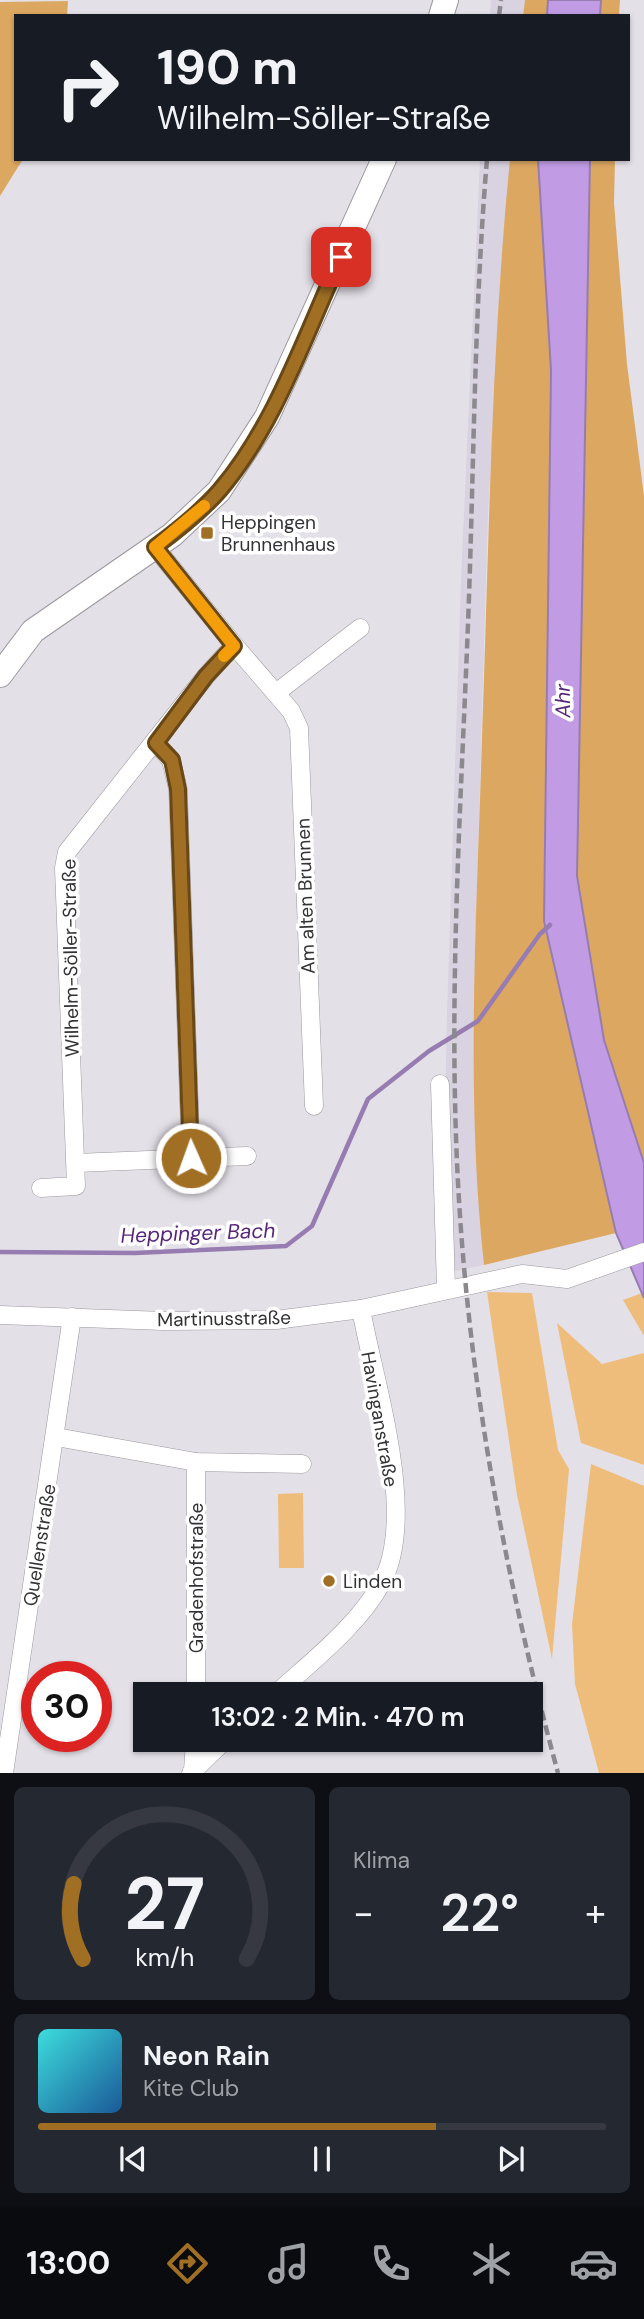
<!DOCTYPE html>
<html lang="de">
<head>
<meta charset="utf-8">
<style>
  body { margin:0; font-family:"DM Sans",sans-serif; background:#242831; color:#f1f3f6; height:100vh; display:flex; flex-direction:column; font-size:26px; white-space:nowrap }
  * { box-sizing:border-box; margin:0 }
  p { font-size:23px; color:#9ea1a6 }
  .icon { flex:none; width:38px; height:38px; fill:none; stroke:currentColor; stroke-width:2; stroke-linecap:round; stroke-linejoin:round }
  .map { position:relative; height:1773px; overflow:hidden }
  .details { display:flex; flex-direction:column; gap:14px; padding:14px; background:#0d0f14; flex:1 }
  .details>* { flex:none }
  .top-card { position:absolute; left:14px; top:14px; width:616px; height:147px; border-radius:0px; box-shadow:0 2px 5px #0004; background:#171b24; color:#f1f3f6; overflow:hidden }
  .speed { position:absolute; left:21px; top:1661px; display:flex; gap:14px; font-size:35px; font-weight:700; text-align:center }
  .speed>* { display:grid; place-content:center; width:91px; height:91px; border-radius:50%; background:#171b24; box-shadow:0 2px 5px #0004; line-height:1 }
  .speed .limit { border:10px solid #d22; background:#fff; color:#111 }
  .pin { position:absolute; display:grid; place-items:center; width:60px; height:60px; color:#fff; margin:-30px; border-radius:14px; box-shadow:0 4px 10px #0006 }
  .me { position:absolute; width:77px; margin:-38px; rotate:358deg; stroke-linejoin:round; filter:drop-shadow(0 0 5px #0008) }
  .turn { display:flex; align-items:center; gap:24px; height:147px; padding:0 28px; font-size:32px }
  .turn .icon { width:91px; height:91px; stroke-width:2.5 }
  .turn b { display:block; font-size:49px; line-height:60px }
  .big { font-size:52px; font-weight:600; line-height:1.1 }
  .details .card { flex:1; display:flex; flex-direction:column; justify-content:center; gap:10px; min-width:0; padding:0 24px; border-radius:10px; background:#242831 }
  .details .dial { align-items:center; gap:0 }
  .dial svg { height:182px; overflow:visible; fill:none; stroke:#363941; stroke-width:7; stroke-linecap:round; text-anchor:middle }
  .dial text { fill:#f1f3f6; stroke:none }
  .song { display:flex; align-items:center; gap:21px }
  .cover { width:84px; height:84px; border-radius:10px; background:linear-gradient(135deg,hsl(180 70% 55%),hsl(210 70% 35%)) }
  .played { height:7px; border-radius:4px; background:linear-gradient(90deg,#a06f24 70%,#363941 70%) }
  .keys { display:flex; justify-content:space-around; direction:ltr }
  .heat { display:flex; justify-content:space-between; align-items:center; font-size:38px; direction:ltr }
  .details .tiles { flex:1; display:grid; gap:14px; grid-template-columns:1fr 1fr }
  .card:last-child { grid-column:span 2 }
  .trip { position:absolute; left:133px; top:1682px; width:410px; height:70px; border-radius:0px; background:#171b24; box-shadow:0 2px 5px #0004; font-weight:600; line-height:70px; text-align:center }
  .tabs { display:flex; height:112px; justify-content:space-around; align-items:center; background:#090b0e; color:#9ea1a6 }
  .tabs .icon { width:49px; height:49px }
  .tabs .on { color:#a06f24 }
  .tabs b { font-size:32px; color:#f1f3f6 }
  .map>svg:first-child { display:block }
  .built { fill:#d9d2e0 }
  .green { fill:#efbd7b }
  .forest { fill:#dca861 }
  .water { fill:#c19ce4; stroke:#967cb0; stroke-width:2 }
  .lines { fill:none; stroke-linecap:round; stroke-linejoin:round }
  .stream { stroke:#967cb0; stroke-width:4.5 }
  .street-casing { stroke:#9b989f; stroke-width:19 }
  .secondary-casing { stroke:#9b989f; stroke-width:26 }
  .street { stroke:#fff; stroke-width:18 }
  .secondary { stroke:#fff; stroke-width:24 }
  .rail { stroke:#8b888e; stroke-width:4.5; stroke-dasharray:10 5; stroke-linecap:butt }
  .route-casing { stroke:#684817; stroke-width:18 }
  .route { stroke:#a06f24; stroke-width:12 }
  .slow { stroke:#f59e0b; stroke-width:12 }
  .poi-dot { fill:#a06f24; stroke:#fff; stroke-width:2.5 }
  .labels { text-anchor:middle; stroke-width:7; stroke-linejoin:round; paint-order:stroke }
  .poi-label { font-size:19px; fill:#333235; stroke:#fff; text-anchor:start }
  .street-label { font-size:19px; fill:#333235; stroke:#fff }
  .water-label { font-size:21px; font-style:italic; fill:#57277a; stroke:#fff }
</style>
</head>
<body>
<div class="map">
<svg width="644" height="1773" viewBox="0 0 644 1773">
  <rect width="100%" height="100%" fill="#e4e0e8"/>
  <!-- built -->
  <g class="built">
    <polygon points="491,0 525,0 523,16 490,16"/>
    <polygon points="480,159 510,159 488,512 475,955 479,1213 484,1265 451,1272 445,1112 447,1013 461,580"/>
  </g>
  <!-- green -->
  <g class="green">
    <polygon points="487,1292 532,1293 558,1450 569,1469 552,1659 517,1495"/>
    <polygon points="642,1293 644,1298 644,1336 623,1300"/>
    <polygon points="557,1323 602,1364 644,1353 644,1465 581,1443"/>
    <polygon points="591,1464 644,1486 644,1773 599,1773 575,1684 572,1624"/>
    <polygon points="303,1493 304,1568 279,1568 278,1494"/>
  </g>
  <!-- forest -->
  <g class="forest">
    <polygon points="525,0 548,0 547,16 523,16"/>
    <polygon points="601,0 620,0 619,16 600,16"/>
    <polygon points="68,1 67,16 16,16 16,159 23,159 0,196 0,2"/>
    <path d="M 510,159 L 538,159 L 551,370 L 544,921 L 616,1233 L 484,1265 C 465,1091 477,912 482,737 C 489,545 491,351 510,159 Z"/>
    <polygon points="590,159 615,159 614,203 627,364 644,496 644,1163 604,1040 577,876"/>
  </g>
  <!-- water -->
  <g class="water">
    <polygon points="548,0 601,0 600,16 547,16"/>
    <polygon points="538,159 590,159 577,876 604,1040 644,1163 644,1298 616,1233 544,921 551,370"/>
  </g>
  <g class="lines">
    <!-- stream -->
    <polyline class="stream" points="0,1252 135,1253 286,1246 312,1226 368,1099 429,1051 478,1021 540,934 550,925"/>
    <defs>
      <g id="street">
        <polyline points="155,547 234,645 291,711 299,728 314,1106"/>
        <polyline points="276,693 360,628"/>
        <polyline points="156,743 171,760 178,789 191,1159"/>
        <polyline points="440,1084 446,1288"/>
        <polyline points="76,1163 247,1156"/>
        <polyline points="41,1188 76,1186 64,868 67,852 206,676 234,645"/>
        <polyline points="0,1315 164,1321 276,1320 361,1309 522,1274 567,1279 644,1252"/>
        <polyline points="56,1437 196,1462 302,1464"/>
        <polyline points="196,1462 196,1694"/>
        <path d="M 276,1694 C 312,1661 359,1625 382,1582 C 418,1514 374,1382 361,1309"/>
        <polyline points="193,1771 195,1740"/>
        <polyline points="4,1773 72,1317"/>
        <polyline points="191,1773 225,1740"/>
      </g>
      <g id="secondary">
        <polyline points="441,16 446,0"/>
        <polyline points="0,675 33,631 172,535 219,491 267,417 384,159"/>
      </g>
    </defs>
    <!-- street casing -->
    <use href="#street" class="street-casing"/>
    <!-- secondary casing -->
    <use href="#secondary" class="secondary-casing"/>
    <!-- street -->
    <use href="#street" class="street"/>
    <!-- secondary -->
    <use href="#secondary" class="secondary"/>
    <!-- rail -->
    <g class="rail">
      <polyline points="499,16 501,0"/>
      <path d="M 487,159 C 474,313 474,469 468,624 C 461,803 449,983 457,1162 C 466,1369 504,1574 558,1773"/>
    </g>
  </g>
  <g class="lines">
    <defs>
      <path id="route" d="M 191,1158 L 178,789 L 172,760 L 156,743 L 206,676 L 234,646 L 155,547 C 178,530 201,512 220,490 C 276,424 305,335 341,257"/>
    </defs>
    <!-- route casing -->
    <use href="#route" class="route-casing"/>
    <!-- route -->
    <use href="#route" class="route"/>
    <!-- slow -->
    <polyline class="slow" points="204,506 155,547 234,646 224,656"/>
  </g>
  <!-- markers -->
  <g class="poi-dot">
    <rect x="200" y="526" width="14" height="14" rx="3.5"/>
    <circle cx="329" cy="1581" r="7"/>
  </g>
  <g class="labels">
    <!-- poi labels -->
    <g class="poi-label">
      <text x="221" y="529">Heppingen<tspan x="221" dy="22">Brunnenhaus</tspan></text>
      <text x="343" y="1588">Linden</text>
    </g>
    <!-- street labels -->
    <g class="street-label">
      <text transform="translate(305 896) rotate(-92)" y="7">Am alten Brunnen</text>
      <text transform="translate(70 958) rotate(-91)" y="7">Wilhelm-Söller-Straße</text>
      <text transform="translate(224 1318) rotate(-1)" y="7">Martinusstraße</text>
      <text transform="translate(380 1419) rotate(80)" y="7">Havinganstraße</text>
      <text transform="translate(39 1545) rotate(-81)" y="7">Quellenstraße</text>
      <text transform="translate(196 1578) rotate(-90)" y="7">Gradenhofstraße</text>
    </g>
    <!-- water labels -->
    <g class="water-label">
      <text transform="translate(563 701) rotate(-91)" y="7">Ahr</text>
      <text transform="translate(198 1233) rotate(-2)" y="7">Heppinger Bach</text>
    </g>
  </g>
</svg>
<div class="speed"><div class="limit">30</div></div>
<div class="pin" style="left:341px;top:257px;background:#d93025"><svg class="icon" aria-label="arrive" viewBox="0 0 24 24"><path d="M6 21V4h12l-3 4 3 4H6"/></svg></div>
<svg class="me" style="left:191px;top:1158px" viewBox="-20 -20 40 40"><circle r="17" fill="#a06f24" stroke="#fff" stroke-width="3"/><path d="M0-11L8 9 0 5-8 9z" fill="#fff"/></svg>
<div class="trip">13:02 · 2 Min. · 470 m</div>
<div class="top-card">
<div class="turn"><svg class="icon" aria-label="right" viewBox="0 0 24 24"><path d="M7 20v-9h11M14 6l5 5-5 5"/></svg><div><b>190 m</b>Wilhelm-Söller-Straße</div></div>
</div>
</div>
<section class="details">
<div class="tiles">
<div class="card dial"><svg viewBox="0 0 100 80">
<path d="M14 69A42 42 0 1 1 86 69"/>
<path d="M14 69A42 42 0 0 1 10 36" stroke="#a06f24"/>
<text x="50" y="56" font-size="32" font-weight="700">27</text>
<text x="50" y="72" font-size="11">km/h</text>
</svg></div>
<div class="card"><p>Klima</p>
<div class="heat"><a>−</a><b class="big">22°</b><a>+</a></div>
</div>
<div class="card">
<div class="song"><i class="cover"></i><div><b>Neon Rain</b><p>Kite Club</p></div></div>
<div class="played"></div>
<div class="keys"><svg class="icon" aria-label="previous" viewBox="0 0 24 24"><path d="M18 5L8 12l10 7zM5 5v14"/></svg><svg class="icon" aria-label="pause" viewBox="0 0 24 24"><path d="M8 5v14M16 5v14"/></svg><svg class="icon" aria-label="next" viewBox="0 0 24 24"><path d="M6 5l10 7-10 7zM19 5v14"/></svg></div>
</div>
</div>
</section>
<nav class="tabs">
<b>13:00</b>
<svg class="icon on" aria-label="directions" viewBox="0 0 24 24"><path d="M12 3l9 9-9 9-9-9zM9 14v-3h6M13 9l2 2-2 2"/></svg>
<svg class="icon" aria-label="music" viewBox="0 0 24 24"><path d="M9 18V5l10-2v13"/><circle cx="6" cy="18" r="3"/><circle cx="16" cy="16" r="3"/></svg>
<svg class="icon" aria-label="phone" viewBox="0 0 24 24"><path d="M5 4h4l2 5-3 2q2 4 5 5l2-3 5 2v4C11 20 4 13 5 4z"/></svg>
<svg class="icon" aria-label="climate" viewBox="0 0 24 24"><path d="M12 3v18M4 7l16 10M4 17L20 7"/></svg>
<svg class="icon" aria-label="car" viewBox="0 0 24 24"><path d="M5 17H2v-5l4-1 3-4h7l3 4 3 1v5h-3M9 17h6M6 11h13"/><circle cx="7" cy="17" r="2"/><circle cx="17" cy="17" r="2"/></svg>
</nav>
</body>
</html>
